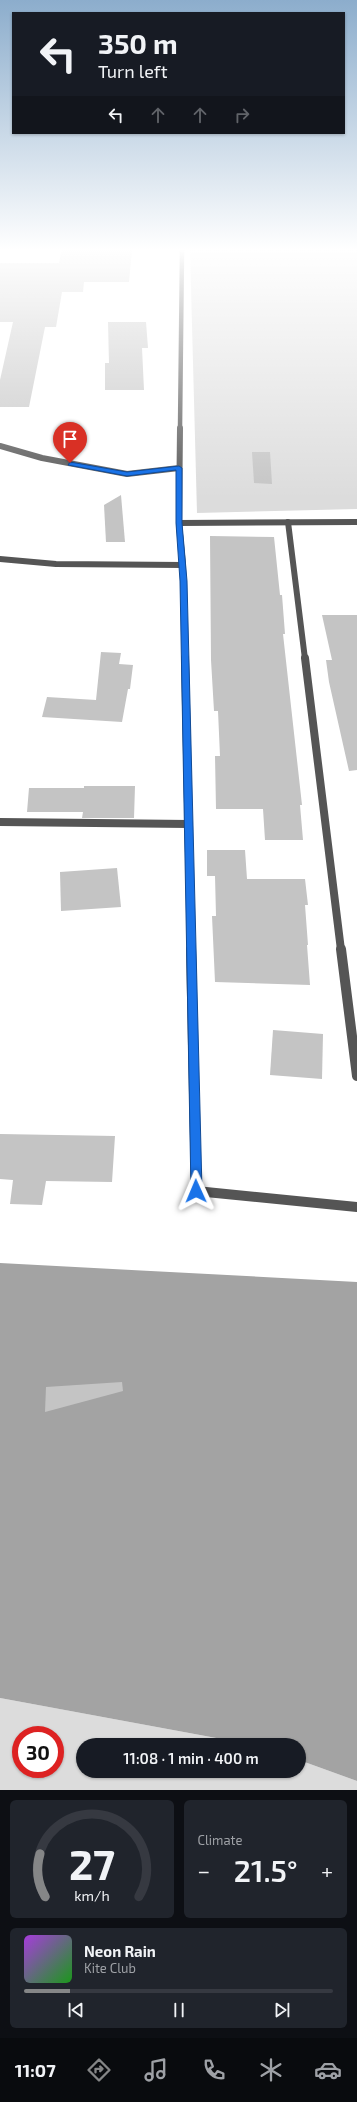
<!DOCTYPE html>
<html lang="en">
<head>
<meta charset="utf-8">
<style>
  body { margin:0; font-family:"Exo 2",sans-serif; background:#20242c; color:#f1f3f6; height:100vh; display:flex; flex-direction:column; font-size:15px; white-space:nowrap }
  * { box-sizing:border-box; margin:0 }
  p { font-size:13px; color:#9ea1a6 }
  .icon { flex:none; width:22px; height:22px; fill:none; stroke:currentColor; stroke-width:2; stroke-linecap:round; stroke-linejoin:round }
  .map { position:relative; height:1790px; overflow:hidden }
  .panel { display:flex; flex-direction:column; gap:10px; padding:10px; background:#0d0f14; flex:1 }
  .panel>* { flex:none }
  .banner { position:absolute; left:12px; top:12px; width:333px; height:122px; border-radius:0px; box-shadow:0 1px 3px #0004; background:#171b24; color:#f1f3f6; overflow:hidden }
  .speed { position:absolute; left:12px; top:1726px; display:flex; gap:8px; font-size:20px; font-weight:700; text-align:center }
  .speed>* { display:grid; place-content:center; width:52px; height:52px; border-radius:50%; background:#171b24; box-shadow:0 1px 3px #0004; line-height:1 }
  .speed .limit { border:6px solid #d22; background:#fff; color:#111 }
  .pin { position:absolute; display:grid; place-items:center; width:34px; height:34px; color:#fff; margin:-41px -17px; border-radius:50% 50% 50% 0; rotate:-45deg; box-shadow:0 0 4px #0007 }
  .pin .icon { rotate:45deg }
  .me { position:absolute; width:44px; margin:-22px; rotate:359deg; stroke-linejoin:round; filter:drop-shadow(0 0 3px #0008) }
  .turn { display:flex; align-items:center; gap:14px; height:84px; padding:0 20px; font-size:18px }
  .turn .icon { width:52px; height:52px; stroke-width:2.5 }
  .turn b { display:block; font-size:28px; line-height:34px }
  .lanes { display:flex; align-items:center; height:38px; padding:0 20px; background:#0003; justify-content:center; gap:20px; direction:ltr }
  .lanes .off { opacity:.35 }
  .big { font-size:30px; font-weight:600; line-height:1.1 }
  .panel .widget { flex:1; display:flex; flex-direction:column; justify-content:center; gap:6px; min-width:0; padding:0 14px; border-radius:6px; background:#20242c }
  .panel .dial { align-items:center; gap:0 }
  .dial svg { height:104px; overflow:visible; fill:none; stroke:#363941; stroke-width:7; stroke-linecap:round; text-anchor:middle }
  .dial text { fill:#f1f3f6; stroke:none }
  .song { display:flex; align-items:center; gap:12px }
  .cover { width:48px; height:48px; border-radius:6px; background:linear-gradient(135deg,hsl(280 70% 55%),hsl(120 70% 35%)) }
  .played { height:4px; border-radius:2px; background:linear-gradient(90deg,#858687 15%,#363941 15%) }
  .keys { display:flex; justify-content:space-around; direction:ltr }
  .heat { display:flex; justify-content:space-between; align-items:center; font-size:22px; direction:ltr }
  .panel .tiles { flex:1; display:grid; gap:10px; grid-template-columns:1fr 1fr }
  .widget:last-child { grid-column:span 2 }
  .trip { position:absolute; left:76px; top:1738px; width:230px; height:40px; border-radius:20px; background:#171b24; box-shadow:0 1px 3px #0004; font-weight:600; line-height:40px; text-align:center }
  .menu { display:flex; height:64px; justify-content:space-around; align-items:center; background:#090b0e; color:#9ea1a6 }
  .menu .icon { width:28px; height:28px }
  .menu .active { color:#858687 }
  .menu b { font-size:18px; color:#f1f3f6 }
  .map>svg:first-child { display:block }
  .green { fill:#dcdcdc; fill-rule:evenodd }
  .water { fill:#a3a3a3 }
  .building { fill:#c4c4c4 }
  .lines { fill:none; stroke-linecap:round; stroke-linejoin:round }
  .minor-far3 { stroke:#555; stroke-width:4.5 }
  .minor-far2 { stroke:#555; stroke-width:6 }
  .minor-far1 { stroke:#555; stroke-width:8 }
  .minor { stroke:#555; stroke-width:10 }
  .route { fill:#1a73e8; stroke:#114b97 }
</style>
</head>
<body>
<div class="map">
<svg width="357" height="1790" viewBox="0 0 357 1790">
  <rect width="100%" height="100%" fill="#fff"/>
  <!-- green -->
  <g class="green">
    <polygon points="190,249 357,249 357,509 197,513"/>
    <path d="M 0,1698 L 254,1745 L 83,1745 L 83,1771 L 299,1771 L 299,1760 L 357,1781 L 357,1790 L 0,1790 ZM 21,1735 L 55,1735 L 55,1769 L 21,1769 Z"/>
  </g>
  <!-- water -->
  <polygon class="water" points="0,1263 357,1282 357,1781 299,1760 299,1745 254,1745 0,1698"/>
  <!-- building -->
  <g class="building">
    <polygon points="62,249 132,249 129,282 84,282 83,292 62,292 56,327 45,327 29,407 0,407 0,380 13,322 0,322 0,263 59,263"/>
    <polygon points="108,322 146,322 148,348 142,348 144,390 105,390 105,363 109,363"/>
    <polygon points="252,452 270,452 272,484 254,483"/>
    <polygon points="121,495 125,542 106,542 104,505"/>
    <polygon points="210,536 274,537 280,595 282,595 285,634 283,634 302,805 300,805 303,840 265,840 263,809 216,809 215,756 220,756 218,711 214,711 211,660"/>
    <polygon points="322,615 357,615 357,770 349,771 329,682 326,660 332,660"/>
    <polygon points="101,652 121,653 119,664 133,665 130,689 128,689 122,722 42,717 47,697 96,700"/>
    <polygon points="84,786 135,786 134,818 82,818 83,812 27,812 29,788 84,788"/>
    <polygon points="207,850 245,850 247,879 305,879 308,905 305,905 308,945 307,945 310,985 215,982 212,916 216,916 215,876 207,876"/>
    <polygon points="117,868 121,907 61,911 60,872"/>
    <polygon points="273,1030 323,1034 322,1079 270,1075"/>
    <polygon points="0,1134 115,1136 112,1182 46,1181 42,1205 10,1204 13,1180 0,1179"/>
    <polygon points="122,1382 123,1391 45,1412 46,1387"/>
  </g>
  <g class="lines">
    <!-- minor-far3 -->
    <polyline class="minor-far3" points="180,429 182,249"/>
    <!-- minor-far2 -->
    <g class="minor-far2">
      <polyline points="180,428 179,523 183,565 185,659"/>
      <polyline points="0,446 42,458 127,474 179,468"/>
      <polyline points="288,522 305,659"/>
      <polyline points="179,523 357,522"/>
      <polyline points="0,559 56,564 183,565"/>
    </g>
    <!-- minor-far1 -->
    <g class="minor-far1">
      <polyline points="185,658 191,950"/>
      <polyline points="305,658 341,950"/>
      <polyline points="0,822 189,824"/>
    </g>
    <!-- minor -->
    <g class="minor">
      <polyline points="191,949 196,1191 357,1207"/>
      <polyline points="341,949 357,1076"/>
    </g>
  </g>
  <!-- sky -->
  <linearGradient id="sky" x2="0" y2="1"><stop stop-color="#8cadcc"/><stop offset="0.5" stop-color="#fff"/><stop offset="1" stop-color="#fff" stop-opacity="0"/></linearGradient>
  <rect width="357" height="499" fill="url(#sky)"/>
  <!-- route -->
  <polygon class="route" points="70,462 127,472 179,466 182,468 182,523 187,581 202,1191 200,1194 192,1194 191,1191 180,581 176,523 176,470 127,476 68,465"/>
</svg>
<div class="speed"><div class="limit">30</div></div>
<div class="pin" style="left:70px;top:463px;background:#d93025"><svg class="icon" aria-label="arrive" viewBox="0 0 24 24"><path d="M6 21V4h12l-3 4 3 4H6"/></svg></div>
<svg class="me" style="left:196px;top:1191px" viewBox="-20 -20 40 40"><path d="M0-17L14 15 0 8-14 15z" fill="#1a73e8" stroke="#fff" stroke-width="4"/></svg>
<div class="trip">11:08 · 1 min · 400 m</div>
<div class="banner">
<div class="turn"><svg class="icon" aria-label="left" viewBox="0 0 24 24"><path d="M17 20v-9H6M10 6l-5 5 5 5"/></svg><div><b>350 m</b>Turn left</div></div>
<div class="lanes"><svg class="icon" aria-label="left" viewBox="0 0 24 24"><path d="M17 20v-9H6M10 6l-5 5 5 5"/></svg><svg class="icon off" aria-label="ahead" viewBox="0 0 24 24"><path d="M12 20V5M6 11l6-6 6 6"/></svg><svg class="icon off" aria-label="ahead" viewBox="0 0 24 24"><path d="M12 20V5M6 11l6-6 6 6"/></svg><svg class="icon off" aria-label="right" viewBox="0 0 24 24"><path d="M7 20v-9h11M14 6l5 5-5 5"/></svg></div>
</div>
</div>
<section class="panel">
<div class="tiles">
<div class="widget dial"><svg viewBox="0 0 100 80">
<path d="M14 69A42 42 0 1 1 86 69"/>
<path d="M14 69A42 42 0 0 1 10 36" stroke="#858687"/>
<text x="50" y="56" font-size="32" font-weight="700">27</text>
<text x="50" y="72" font-size="11">km/h</text>
</svg></div>
<div class="widget"><p>Climate</p>
<div class="heat"><a>−</a><b class="big">21.5°</b><a>+</a></div>
</div>
<div class="widget">
<div class="song"><i class="cover"></i><div><b>Neon Rain</b><p>Kite Club</p></div></div>
<div class="played"></div>
<div class="keys"><svg class="icon" aria-label="previous" viewBox="0 0 24 24"><path d="M18 5L8 12l10 7zM5 5v14"/></svg><svg class="icon" aria-label="pause" viewBox="0 0 24 24"><path d="M8 5v14M16 5v14"/></svg><svg class="icon" aria-label="next" viewBox="0 0 24 24"><path d="M6 5l10 7-10 7zM19 5v14"/></svg></div>
</div>
</div>
</section>
<nav class="menu">
<b>11:07</b>
<svg class="icon active" aria-label="directions" viewBox="0 0 24 24"><path d="M12 3l9 9-9 9-9-9zM9 14v-3h6M13 9l2 2-2 2"/></svg>
<svg class="icon" aria-label="music" viewBox="0 0 24 24"><path d="M9 18V5l10-2v13"/><circle cx="6" cy="18" r="3"/><circle cx="16" cy="16" r="3"/></svg>
<svg class="icon" aria-label="phone" viewBox="0 0 24 24"><path d="M5 4h4l2 5-3 2q2 4 5 5l2-3 5 2v4C11 20 4 13 5 4z"/></svg>
<svg class="icon" aria-label="climate" viewBox="0 0 24 24"><path d="M12 3v18M4 7l16 10M4 17L20 7"/></svg>
<svg class="icon" aria-label="car" viewBox="0 0 24 24"><path d="M5 17H2v-5l4-1 3-4h7l3 4 3 1v5h-3M9 17h6M6 11h13"/><circle cx="7" cy="17" r="2"/><circle cx="17" cy="17" r="2"/></svg>
</nav>
</body>
</html>
